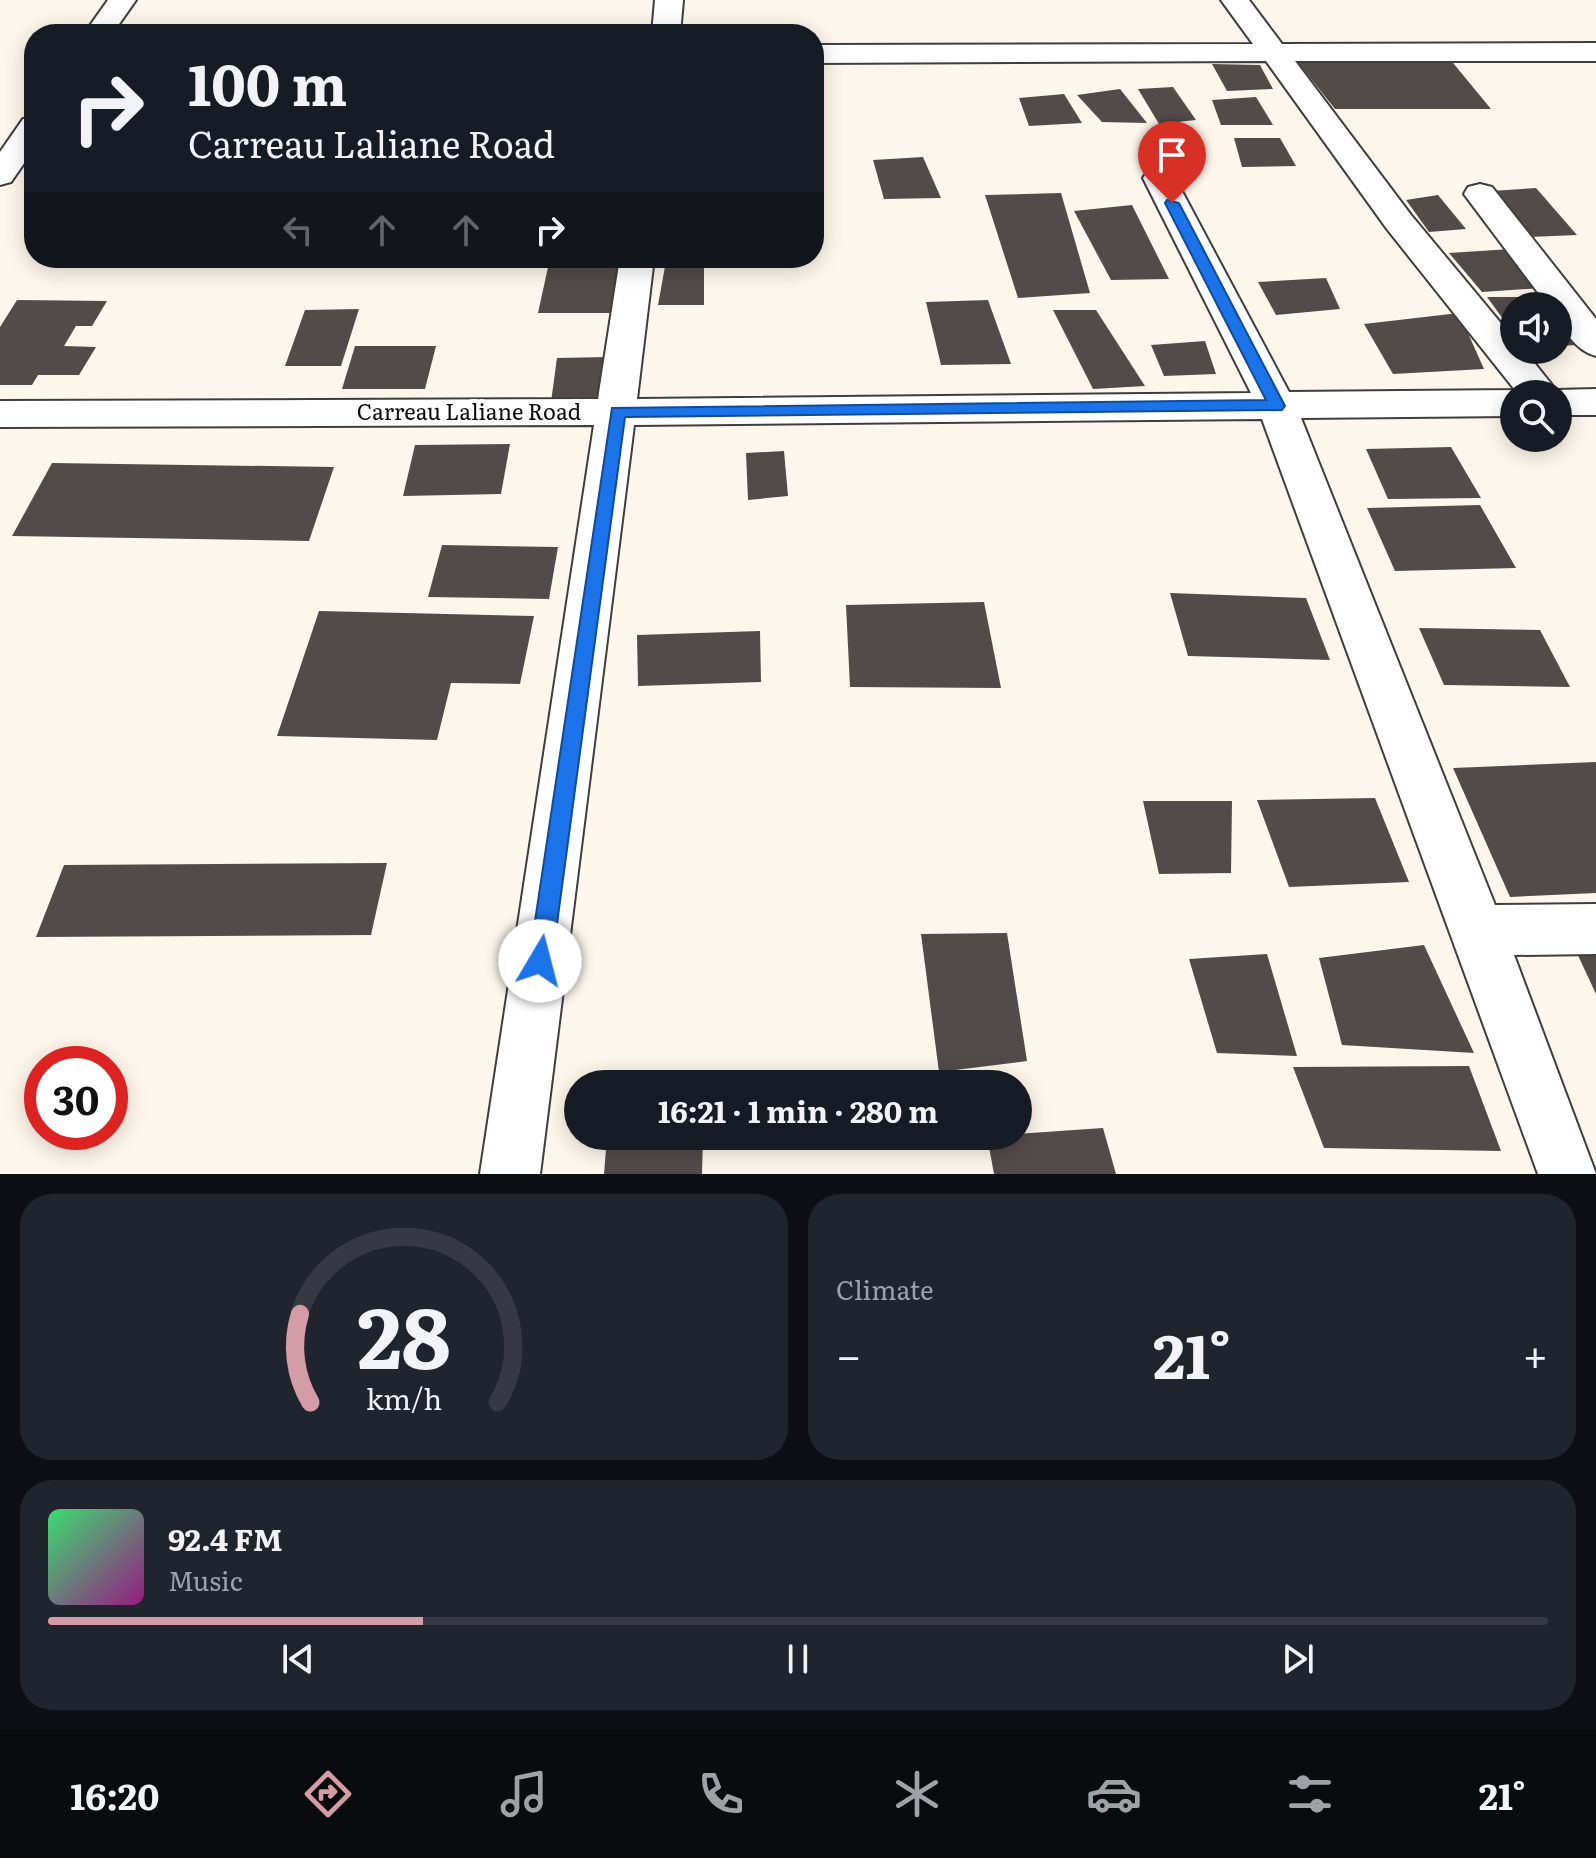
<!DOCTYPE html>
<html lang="en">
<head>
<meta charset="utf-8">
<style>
  body { margin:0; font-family:Literata,serif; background:#20242c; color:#f1f3f6; height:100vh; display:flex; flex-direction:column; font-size:30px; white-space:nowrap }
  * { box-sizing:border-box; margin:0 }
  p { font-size:26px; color:#9ea1a6 }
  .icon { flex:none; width:44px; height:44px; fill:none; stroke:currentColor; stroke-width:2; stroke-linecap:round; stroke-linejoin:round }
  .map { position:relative; height:1174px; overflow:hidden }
  .sheet { display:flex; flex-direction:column; gap:20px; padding:20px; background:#0d0f14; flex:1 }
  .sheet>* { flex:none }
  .top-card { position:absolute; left:24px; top:24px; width:800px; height:244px; border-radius:32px; box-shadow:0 4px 20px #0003; background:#171b24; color:#f1f3f6; overflow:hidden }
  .controls { position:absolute; left:1500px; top:292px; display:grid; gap:16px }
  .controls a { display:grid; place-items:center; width:72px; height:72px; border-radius:50%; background:#171b24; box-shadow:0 4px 20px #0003; font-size:40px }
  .speed { position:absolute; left:24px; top:1046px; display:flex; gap:16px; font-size:40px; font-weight:700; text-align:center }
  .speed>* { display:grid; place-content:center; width:104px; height:104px; border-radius:50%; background:#171b24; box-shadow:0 4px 20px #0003; line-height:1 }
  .speed .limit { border:12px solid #d22; background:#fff; color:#111 }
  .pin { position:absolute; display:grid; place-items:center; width:68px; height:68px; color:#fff; margin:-82px -34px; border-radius:50% 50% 50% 0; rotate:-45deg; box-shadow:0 0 8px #0007 }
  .pin .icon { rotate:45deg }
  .me { position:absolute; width:88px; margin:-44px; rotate:8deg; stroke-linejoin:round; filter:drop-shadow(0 0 6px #0008) }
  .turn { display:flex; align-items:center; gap:28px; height:168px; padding:0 32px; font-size:36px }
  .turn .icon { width:104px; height:104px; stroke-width:2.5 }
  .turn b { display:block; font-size:56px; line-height:68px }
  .lanes { display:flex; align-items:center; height:76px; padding:0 32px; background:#0003; justify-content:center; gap:40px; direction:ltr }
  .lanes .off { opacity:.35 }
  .big { font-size:60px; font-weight:700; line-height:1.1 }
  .sheet .widget { flex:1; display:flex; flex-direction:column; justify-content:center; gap:12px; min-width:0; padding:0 28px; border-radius:32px; background:#20242c }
  .sheet .dial { align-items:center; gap:0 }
  .dial svg { height:208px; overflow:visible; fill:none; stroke:#363941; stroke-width:7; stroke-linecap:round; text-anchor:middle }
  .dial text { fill:#f1f3f6; stroke:none }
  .song { display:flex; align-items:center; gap:24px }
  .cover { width:96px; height:96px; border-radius:12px; background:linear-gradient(135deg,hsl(140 70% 55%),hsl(310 70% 35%)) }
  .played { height:8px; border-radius:4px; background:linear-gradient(90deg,#d39ca7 25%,#363941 25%) }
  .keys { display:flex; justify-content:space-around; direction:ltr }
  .heat { display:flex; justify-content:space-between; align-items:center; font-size:44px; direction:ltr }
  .sheet .tiles { flex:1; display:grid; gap:20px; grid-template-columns:1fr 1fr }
  .widget:last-child { grid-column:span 2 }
  .trip { position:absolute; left:564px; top:1070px; width:468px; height:80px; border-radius:40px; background:#171b24; box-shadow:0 4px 20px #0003; font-weight:700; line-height:80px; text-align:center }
  .tab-bar { display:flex; height:128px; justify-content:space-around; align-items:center; background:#090b0e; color:#9ea1a6 }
  .tab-bar .icon { width:56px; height:56px }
  .tab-bar .selected { color:#d39ca7 }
  .tab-bar b { font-size:36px; color:#f1f3f6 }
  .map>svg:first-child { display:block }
  .building { fill:#534b49 }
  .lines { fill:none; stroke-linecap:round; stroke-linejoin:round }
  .street-casing { stroke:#3e3e3e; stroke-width:4 }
  .street { fill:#fff; fill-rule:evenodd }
  .route { fill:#1a73e8; stroke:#114b97; stroke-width:2 }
  .labels { text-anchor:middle; stroke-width:8; stroke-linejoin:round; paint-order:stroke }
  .street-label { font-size:22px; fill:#0b0b0b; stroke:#fff }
</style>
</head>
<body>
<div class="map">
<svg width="1596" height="1174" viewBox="0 0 1596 1174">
  <rect width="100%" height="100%" fill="#fdf7eb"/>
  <!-- building -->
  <g class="building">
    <polygon points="1449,58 1491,109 1335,109 1296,60"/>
    <polygon points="1212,64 1260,65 1273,89 1227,91"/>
    <polygon points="1173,87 1196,120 1159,124 1138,89"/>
    <polygon points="1120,89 1147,123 1102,122 1077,95"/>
    <polygon points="1064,94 1082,123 1029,126 1019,98"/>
    <polygon points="1256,97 1273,125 1221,125 1212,100"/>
    <polygon points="1234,138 1280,138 1296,166 1242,167"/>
    <polygon points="923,157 941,198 884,199 873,160"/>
    <polygon points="1536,188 1577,235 1530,237 1491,191"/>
    <polygon points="1061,193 1090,293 1018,298 985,195"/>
    <polygon points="1438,195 1466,229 1429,232 1406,200"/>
    <polygon points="1132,205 1169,279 1111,280 1074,211"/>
    <polygon points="1511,249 1541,288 1482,292 1449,253"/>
    <polygon points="550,258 626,258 617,313 538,313"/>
    <polygon points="714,258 780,258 780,261 712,268"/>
    <polygon points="666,261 704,261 704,305 658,305"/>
    <polygon points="1326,278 1340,309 1276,315 1258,282"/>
    <polygon points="1487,297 1540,297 1547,306 1514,306 1514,334"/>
    <polygon points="17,300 107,301 92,326 76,326 64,346 96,347 79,375 38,375 32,385 0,385 0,327"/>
    <polygon points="988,300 1011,364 941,365 926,302"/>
    <polygon points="359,309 341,366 285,366 305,310"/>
    <polygon points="1053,310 1096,310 1145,386 1093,389"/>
    <polygon points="1459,313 1484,369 1393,374 1364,324"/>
    <polygon points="1558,320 1577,345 1558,346"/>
    <polygon points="1205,341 1216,374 1164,376 1151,345"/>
    <polygon points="355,346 436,346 425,389 342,389"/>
    <polygon points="608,357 604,402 551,402 557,358"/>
    <polygon points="510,444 501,494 403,496 415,445"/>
    <polygon points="1451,447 1481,498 1388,499 1366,449"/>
    <polygon points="784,451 788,496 748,500 746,453"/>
    <polygon points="52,463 334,467 309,541 12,536"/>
    <polygon points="1480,505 1516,568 1395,571 1367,508"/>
    <polygon points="442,545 558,547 549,599 428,597"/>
    <polygon points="1170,593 1306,598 1330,660 1188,656"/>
    <polygon points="984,602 1001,688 850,687 846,605"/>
    <polygon points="319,611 534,616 520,684 451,683 437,740 277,736"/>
    <polygon points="1419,628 1540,630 1570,687 1444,685"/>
    <polygon points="760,631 761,682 638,686 637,635"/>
    <polygon points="1596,762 1596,893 1510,897 1453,768"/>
    <polygon points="1375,798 1409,882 1289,887 1257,800"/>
    <polygon points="1143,801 1232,801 1231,873 1159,874"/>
    <polygon points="387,863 371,935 36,937 64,865"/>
    <polygon points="1007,933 1027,1061 939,1072 921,934"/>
    <polygon points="1424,945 1474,1053 1342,1045 1319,958"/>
    <polygon points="1575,949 1596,949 1596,994"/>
    <polygon points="1267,954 1297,1056 1217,1053 1189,959"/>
    <polygon points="1469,1066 1501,1151 1324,1148 1293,1067"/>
    <polygon points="1103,1128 1116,1174 994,1174 987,1136"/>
    <polygon points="607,1136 703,1136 702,1174 604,1174"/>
  </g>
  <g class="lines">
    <defs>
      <g id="street">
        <polygon points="108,0 136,0 112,34 84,34"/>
        <polygon points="655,0 683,0 680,34 652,34"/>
        <polygon points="1221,0 1249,0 1282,44 1596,43 1596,61 1295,61 1411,215 1514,339 1514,350 1524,350 1556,390 1596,389 1596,415 1558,415 1558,394 1514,394 1514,416 1301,418 1495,905 1596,904 1596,954 1514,955 1596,1174 1538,1174 1262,419 634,425 540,1174 480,1174 594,425 0,427 0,401 598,399 620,258 654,258 637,399 1251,393 1143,178 1148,171 1159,168 1170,171 1175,178 1289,392 1515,390 1387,229 1266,61 814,63 814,45 1253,44"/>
        <polygon points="34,117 34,149 11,182 0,185 0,152 23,119"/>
        <path d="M 1480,184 L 1492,187 L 1596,319 L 1596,356 C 1576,351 1558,327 1558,306 L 1548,306 L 1464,194 L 1468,187 Z"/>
      </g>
    </defs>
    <!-- street casing -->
    <use href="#street" class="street-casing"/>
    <!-- street -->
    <use href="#street" class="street"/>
  </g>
  <!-- route -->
  <polygon class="route" points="1167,200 1179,203 1285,406 1282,410 625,417 552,961 548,968 540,971 532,968 529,961 612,408 1266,400 1165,203"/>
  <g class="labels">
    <!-- street labels -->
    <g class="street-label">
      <text x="469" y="420">Carreau Laliane Road</text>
    </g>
  </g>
</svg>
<div class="controls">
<a><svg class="icon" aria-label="sound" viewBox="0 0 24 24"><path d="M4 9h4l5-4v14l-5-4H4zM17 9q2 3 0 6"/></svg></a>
<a><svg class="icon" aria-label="search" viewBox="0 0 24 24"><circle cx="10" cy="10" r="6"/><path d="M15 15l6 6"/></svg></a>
</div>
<div class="speed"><div class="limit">30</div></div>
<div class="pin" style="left:1172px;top:203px;background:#d93025"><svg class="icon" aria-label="arrive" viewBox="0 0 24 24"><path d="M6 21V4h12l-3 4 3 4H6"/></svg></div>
<svg class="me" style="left:540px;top:961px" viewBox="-20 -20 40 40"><circle r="19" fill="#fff"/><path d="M0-13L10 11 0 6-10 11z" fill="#1a73e8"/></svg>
<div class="trip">16:21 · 1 min · 280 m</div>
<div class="top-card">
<div class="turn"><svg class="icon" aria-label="right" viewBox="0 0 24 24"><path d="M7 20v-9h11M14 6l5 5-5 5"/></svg><div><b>100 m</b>Carreau Laliane Road</div></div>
<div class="lanes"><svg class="icon off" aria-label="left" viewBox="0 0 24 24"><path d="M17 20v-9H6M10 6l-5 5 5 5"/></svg><svg class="icon off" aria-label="ahead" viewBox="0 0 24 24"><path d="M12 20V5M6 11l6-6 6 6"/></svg><svg class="icon off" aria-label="ahead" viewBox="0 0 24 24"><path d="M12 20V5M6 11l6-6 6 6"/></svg><svg class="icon" aria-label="right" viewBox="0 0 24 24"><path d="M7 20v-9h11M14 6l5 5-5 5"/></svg></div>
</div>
</div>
<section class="sheet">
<div class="tiles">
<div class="widget dial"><svg viewBox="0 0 100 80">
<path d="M14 69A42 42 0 1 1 86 69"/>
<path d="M14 69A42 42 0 0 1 10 35" stroke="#d39ca7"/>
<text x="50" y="56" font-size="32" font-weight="700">28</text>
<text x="50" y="72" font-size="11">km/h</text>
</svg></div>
<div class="widget"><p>Climate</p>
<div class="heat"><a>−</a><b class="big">21°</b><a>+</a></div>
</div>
<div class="widget">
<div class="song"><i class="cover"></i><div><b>92.4 FM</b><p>Music</p></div></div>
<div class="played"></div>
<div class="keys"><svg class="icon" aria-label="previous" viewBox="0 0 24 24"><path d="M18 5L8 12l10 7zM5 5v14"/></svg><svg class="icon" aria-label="pause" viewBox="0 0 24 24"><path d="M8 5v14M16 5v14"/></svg><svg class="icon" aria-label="next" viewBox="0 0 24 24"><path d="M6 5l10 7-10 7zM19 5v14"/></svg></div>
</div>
</div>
</section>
<nav class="tab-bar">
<b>16:20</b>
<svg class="icon selected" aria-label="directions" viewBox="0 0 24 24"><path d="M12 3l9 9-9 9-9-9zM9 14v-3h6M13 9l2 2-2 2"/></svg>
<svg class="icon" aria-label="music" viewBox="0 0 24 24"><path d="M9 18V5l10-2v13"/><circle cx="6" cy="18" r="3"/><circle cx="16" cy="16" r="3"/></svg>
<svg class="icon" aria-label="phone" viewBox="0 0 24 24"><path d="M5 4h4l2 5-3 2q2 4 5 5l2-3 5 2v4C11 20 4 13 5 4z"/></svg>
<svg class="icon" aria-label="climate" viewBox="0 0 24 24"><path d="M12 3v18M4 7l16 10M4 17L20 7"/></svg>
<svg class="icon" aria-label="car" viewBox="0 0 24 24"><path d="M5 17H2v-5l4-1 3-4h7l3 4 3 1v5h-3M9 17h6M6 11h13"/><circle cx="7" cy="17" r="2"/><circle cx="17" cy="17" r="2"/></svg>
<svg class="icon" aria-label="filters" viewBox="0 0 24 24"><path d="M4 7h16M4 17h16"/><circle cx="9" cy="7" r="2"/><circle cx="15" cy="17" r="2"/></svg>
<b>21°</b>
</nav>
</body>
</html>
